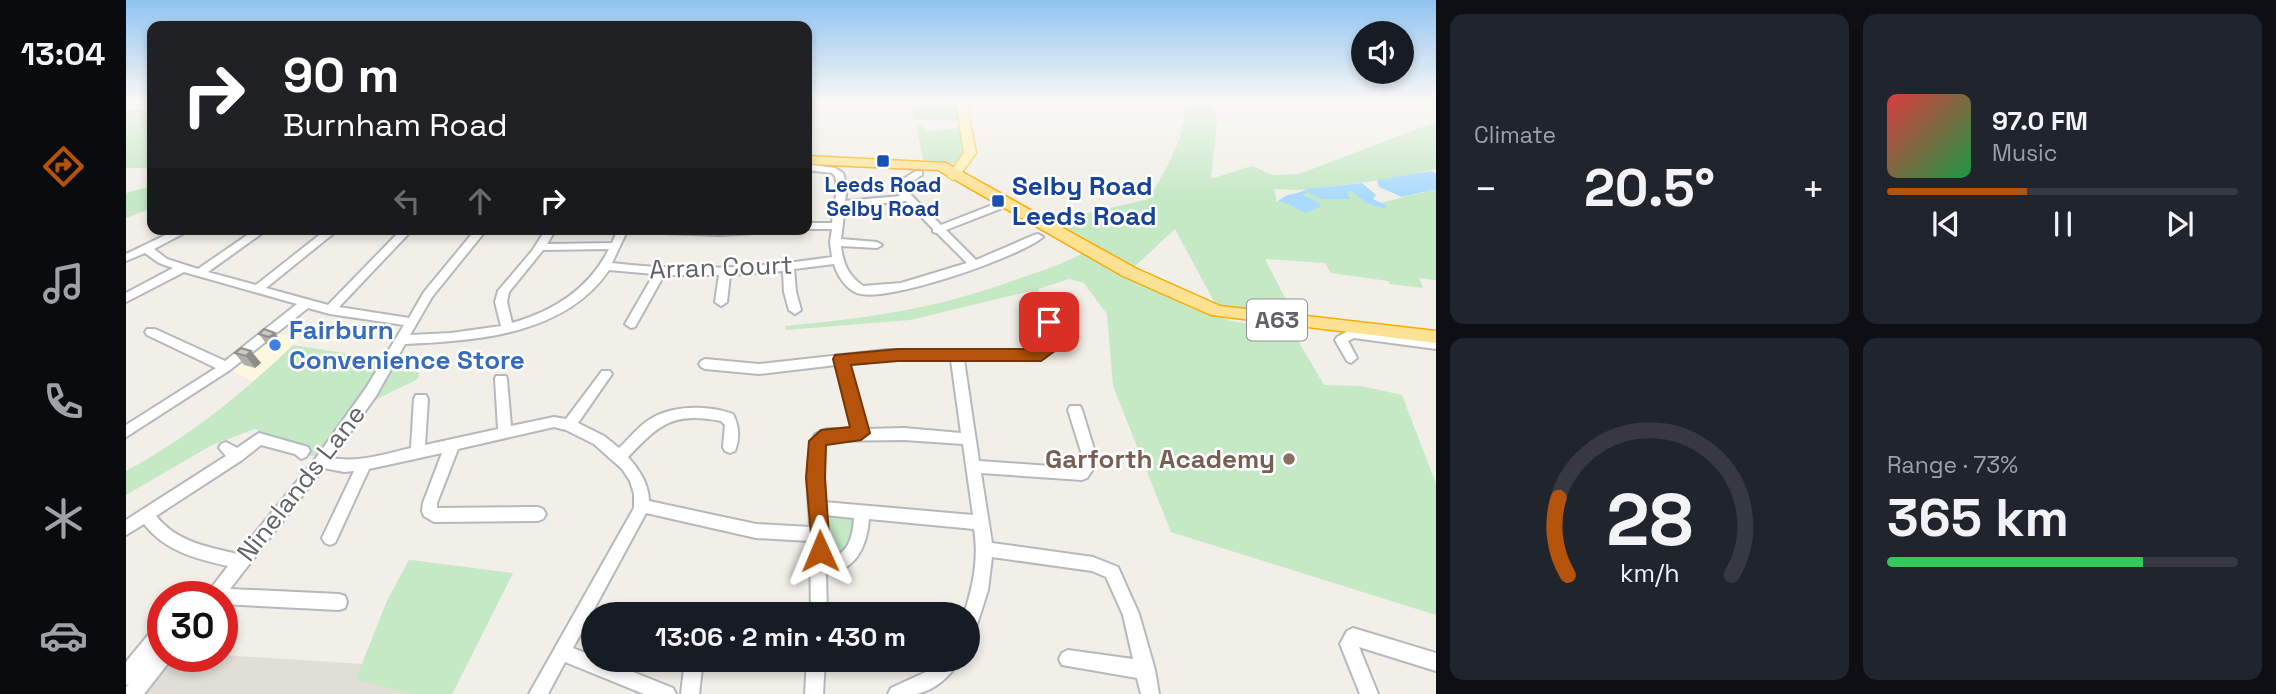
<!DOCTYPE html>
<html lang="en">
<head>
<meta charset="utf-8">
<style>
  body { margin:0; font-family:"Space Grotesk",sans-serif; background:#20242c; color:#f1f3f6; height:100vh; display:flex; flex-direction:column; font-size:26px; white-space:nowrap }
  * { box-sizing:border-box; margin:0 }
  p { font-size:23px; color:#9ea1a6 }
  .icon { flex:none; width:38px; height:38px; fill:none; stroke:currentColor; stroke-width:2; stroke-linecap:round; stroke-linejoin:round }
  .map { position:relative; flex:1; overflow:hidden }
  .drawer { display:flex; flex-direction:column; gap:14px; padding:14px; background:#0d0f14; width:840px }
  .drawer>* { flex:none }
  .banner { position:absolute; left:21px; top:21px; width:665px; height:214px; border-radius:14px; box-shadow:0 4px 10px #0003; background:#202124; color:#fff; overflow:hidden }
  .fabs { position:absolute; left:1225px; top:21px; display:grid; gap:14px }
  .fabs a { display:grid; place-items:center; width:63px; height:63px; border-radius:50%; background:#171b24; box-shadow:0 4px 10px #0003; font-size:35px }
  .speed { position:absolute; left:21px; top:581px; display:flex; gap:14px; font-size:35px; font-weight:700; text-align:center }
  .speed>* { display:grid; place-content:center; width:91px; height:91px; border-radius:50%; background:#171b24; box-shadow:0 4px 10px #0003; line-height:1 }
  .speed .limit { border:10px solid #d22; background:#fff; color:#111 }
  .pin { position:absolute; display:grid; place-items:center; width:60px; height:60px; color:#fff; margin:-30px; border-radius:14px; box-shadow:0 4px 10px #0006 }
  .me { position:absolute; width:77px; margin:-38px; rotate:359deg; stroke-linejoin:round; filter:drop-shadow(0 0 5px #0008) }
  .turn { display:flex; align-items:center; gap:24px; height:147px; padding:0 21px; font-size:32px }
  .turn .icon { width:91px; height:91px; stroke-width:2.5 }
  .turn b { display:block; font-size:49px; line-height:60px }
  .lanes { display:flex; align-items:center; height:66px; padding:0 21px; background:#0003; justify-content:center; gap:35px; direction:ltr }
  .lanes .off { opacity:.35 }
  .big { font-size:52px; font-weight:800; line-height:1.1 }
  .drawer .card { flex:1; display:flex; flex-direction:column; justify-content:center; gap:10px; min-width:0; padding:0 24px; border-radius:14px; background:#20242c }
  .drawer .dial { align-items:center; gap:0 }
  .dial svg { height:182px; overflow:visible; fill:none; stroke:#363941; stroke-width:7; stroke-linecap:round; text-anchor:middle }
  .dial text { fill:#f1f3f6; stroke:none }
  .song { display:flex; align-items:center; gap:21px }
  .cover { width:84px; height:84px; border-radius:10px; background:linear-gradient(135deg,hsl(0 70% 55%),hsl(140 70% 35%)) }
  .played { height:7px; border-radius:4px; background:linear-gradient(90deg,#b45309 40%,#363941 40%) }
  .keys { display:flex; justify-content:space-around; direction:ltr }
  .heat { display:flex; justify-content:space-between; align-items:center; font-size:38px; direction:ltr }
  .charge { height:10px; border-radius:5px; background:linear-gradient(90deg,#34c759 73%,#363941 0) }
  .drawer .tiles { flex:1; display:grid; gap:14px; grid-template-columns:repeat(2,1fr) }
  .trip { position:absolute; left:455px; top:602px; width:399px; height:70px; border-radius:35px; background:#171b24; box-shadow:0 4px 10px #0003; font-weight:800; line-height:70px; text-align:center }
  main { display:flex; flex:1; min-height:0 }
  .tabs { display:flex; flex-direction:column; width:126px; justify-content:space-around; align-items:center; background:#090b0e; color:#9ea1a6 }
  .tabs .icon { width:49px; height:49px }
  .tabs .on { color:#b45309 }
  .tabs b { font-size:32px; color:#f1f3f6 }
  .map>svg:first-child { display:block }
  .commercial { fill:#fef7e0 }
  .education { fill:#e1ded6 }
  .green { fill:#c5e8c5 }
  .water { fill:#aadaff }
  .lines { fill:none; stroke-linecap:round; stroke-linejoin:round }
  .minor-casing { stroke:#b5b8bc; stroke-width:4 }
  .major-casing { stroke:#f2c960; stroke-width:3 }
  .highway-casing { stroke:#f9ab00; stroke-width:3 }
  .minor { fill:#fff; fill-rule:evenodd }
  .major { fill:#fff2af; fill-rule:evenodd }
  .highway { fill:#fde293; fill-rule:evenodd }
  .wall { fill:#afaea9 }
  .shaded-wall { fill:#8f8d8a }
  .building { fill:#cccac5; stroke:#8f8d8a; stroke-width:2 }
  .route { fill:#b45309; stroke:#753606; stroke-width:2 }
  .transit-dot { fill:#1a4fb4; stroke:#fff; stroke-width:2.5 }
  .shop-dot { fill:#3f7fe0; stroke:#fff; stroke-width:2.5 }
  .education-dot { fill:#8d6e63; stroke:#fff; stroke-width:2.5 }
  .labels { text-anchor:middle; stroke-width:5; stroke-linejoin:round; paint-order:stroke }
  .far-transit-label { font-size:21px; font-weight:bold; fill:#164399; stroke:#fff }
  .shield { fill:#fff; stroke:#8f9295; stroke-width:2 }
  .shield-label { font-size:24px; font-weight:bold; fill:#5f6368 }
  .transit-label { font-size:26px; font-weight:bold; fill:#164399; stroke:#fff; text-anchor:start }
  .street-label { font-size:26px; fill:#5f6368; stroke:#fff }
  .shop-label { font-size:26px; font-weight:bold; fill:#366cbe; stroke:#fff; text-anchor:start }
  .education-label { font-size:26px; font-weight:bold; fill:#785e54; stroke:#fff; text-anchor:end }
</style>
</head>
<body>
<main>
<nav class="tabs">
<b>13:04</b>
<svg class="icon on" aria-label="directions" viewBox="0 0 24 24"><path d="M12 3l9 9-9 9-9-9zM9 14v-3h6M13 9l2 2-2 2"/></svg>
<svg class="icon" aria-label="music" viewBox="0 0 24 24"><path d="M9 18V5l10-2v13"/><circle cx="6" cy="18" r="3"/><circle cx="16" cy="16" r="3"/></svg>
<svg class="icon" aria-label="phone" viewBox="0 0 24 24"><path d="M5 4h4l2 5-3 2q2 4 5 5l2-3 5 2v4C11 20 4 13 5 4z"/></svg>
<svg class="icon" aria-label="climate" viewBox="0 0 24 24"><path d="M12 3v18M4 7l16 10M4 17L20 7"/></svg>
<svg class="icon" aria-label="car" viewBox="0 0 24 24"><path d="M5 17H2v-5l4-1 3-4h7l3 4 3 1v5h-3M9 17h6M6 11h13"/><circle cx="7" cy="17" r="2"/><circle cx="17" cy="17" r="2"/></svg>
</nav>
<div class="map">
<svg width="1310" height="694" viewBox="0 0 1310 694">
  <rect width="100%" height="100%" fill="#f1efe8"/>
  <!-- commercial -->
  <polygon class="commercial" points="152,332 173,340 129,382 105,370"/>
  <!-- education -->
  <polygon class="education" points="283,560 387,573 326,694 16,694 48,656 96,655 236,664 261,601"/>
  <!-- green -->
  <g class="green">
    <polygon points="785,100 829,100 833,121 789,120"/>
    <path d="M 1060,100 L 1085,100 L 1091,122 L 1085,179 L 1126,166 L 1146,175 L 1173,174 L 1310,122 L 1310,169 L 1264,179 L 1173,190 L 1148,189 L 1151,203 L 1157,202 L 1179,213 L 1194,207 L 1176,195 L 1182,191 L 1189,194 L 1225,191 L 1241,204 L 1260,209 L 1260,205 L 1255,203 L 1310,189 L 1310,280 L 1293,278 L 1297,288 L 1264,284 L 1262,281 L 1205,273 L 1199,263 L 1139,259 L 1168,315 L 1223,320 L 1092,309 L 1049,229 L 1005,270 L 923,222 L 1023,199 C 1041,166 1060,139 1060,100 Z"/>
    <rect x="0" y="110" width="26" height="58"/>
    <polygon points="790,123 796,124 801,132 835,127 840,153 827,163 797,160"/>
    <polygon points="26,186 26,208 0,218 0,193"/>
    <path d="M 959,252 L 1065,308 L 1109,322 L 1164,327 L 1198,385 L 1235,386 L 1276,395 L 1310,484 L 1310,615 L 1045,532 L 987,386 L 981,314 L 958,283 L 943,279 L 912,289 L 919,317 L 916,317 L 905,291 L 784,320 L 660,330 L 659,326 C 743,318 809,309 889,280 C 913,272 937,264 959,252 Z"/>
    <path d="M 167,345 L 255,359 L 237,394 L 192,457 L 181,455 L 186,448 L 165,444 L 129,429 L 86,445 L 0,495 L 0,471 C 62,438 116,394 167,345 Z"/>
    <polygon points="266,371 293,372 292,379 247,401"/>
    <polygon points="724,513 733,519 718,557 700,558 699,518 703,514"/>
    <polygon points="283,560 387,573 326,694 285,694 230,679 261,601"/>
  </g>
  <!-- water -->
  <g class="water">
    <polygon points="1305,171 1310,173 1310,189 1276,197 1253,187 1251,180"/>
    <path d="M 1236,183 L 1250,195 L 1247,199 L 1260,205 L 1260,209 L 1241,204 L 1225,191 L 1221,193 L 1224,199 L 1195,199 L 1182,192 L 1177,195 L 1193,203 L 1195,207 L 1179,213 L 1157,202 L 1151,203 C 1159,192 1170,196 1180,189 Z"/>
  </g>
  <g class="lines">
    <defs>
      <g id="minor">
        <path d="M 681,164 L 709,168 L 717,173 L 721,187 L 719,201 L 774,196 L 772,193 L 774,181 L 790,171 L 796,171 L 796,175 L 782,184 L 782,192 L 815,225 L 866,205 L 874,205 L 874,209 L 820,230 L 850,260 L 908,235 L 912,234 L 917,237 C 894,257 759,304 731,293 C 720,289 711,275 708,264 L 668,269 L 670,292 L 675,310 L 669,314 L 663,310 L 658,292 L 657,271 L 604,275 L 601,302 L 595,306 L 589,302 L 593,275 L 538,275 L 509,327 L 505,328 L 499,324 L 528,274 L 483,270 C 439,335 350,341 279,344 L 250,396 L 206,458 C 232,463 259,454 285,448 L 288,399 L 290,395 L 300,395 L 302,399 L 299,445 L 372,429 L 369,379 L 370,376 L 380,376 L 381,379 L 385,426 L 428,417 L 440,419 L 476,371 L 484,371 L 486,374 L 452,423 L 478,436 L 493,448 C 504,438 513,425 526,418 C 548,405 583,405 607,414 C 613,426 614,438 609,451 L 604,453 L 599,451 L 597,447 L 599,425 L 595,421 C 546,412 534,424 502,457 C 513,469 523,485 523,501 L 630,524 L 684,527 C 683,498 677,461 689,434 L 701,429 L 727,429 L 710,365 L 633,374 L 579,369 L 575,367 L 573,364 L 575,361 L 579,359 L 633,364 L 761,350 L 911,350 L 917,345 L 919,312 L 914,299 L 916,296 L 924,296 L 931,312 L 929,347 L 918,358 L 838,360 L 853,461 L 952,468 L 958,461 L 942,410 L 944,406 L 954,406 L 956,410 L 972,462 L 961,478 L 956,480 L 855,473 L 866,543 L 967,557 L 992,567 L 1013,614 L 1029,670 L 1033,694 L 1015,694 L 1011,678 L 936,665 L 933,659 L 936,653 L 942,650 L 1007,659 L 997,615 L 980,577 L 966,571 L 866,557 L 862,590 L 848,634 L 842,636 L 842,614 L 838,614 C 847,586 853,559 848,529 L 743,519 C 741,546 730,571 700,573 L 701,614 L 685,614 L 684,541 L 630,538 L 520,513 L 447,648 L 467,656 L 467,660 L 477,660 L 547,688 L 550,694 L 518,694 L 439,662 L 422,694 L 403,694 L 508,508 L 508,494 L 504,481 L 496,469 L 468,444 L 440,430 L 428,427 L 332,449 L 311,503 L 311,508 L 412,507 L 417,509 L 420,514 L 417,519 L 412,521 L 308,522 L 298,516 L 296,511 L 297,503 L 316,453 L 243,469 L 209,543 L 204,545 L 199,543 L 196,538 L 228,471 L 218,472 L 198,468 L 104,589 L 213,594 L 219,596 L 221,602 L 219,608 L 213,610 L 96,604 L 96,597 L 79,596 L 102,566 C 70,559 39,551 18,524 L 0,535 L 0,520 L 100,456 L 93,448 L 95,444 L 100,442 L 111,448 L 133,433 L 182,447 L 184,451 L 180,457 L 175,459 L 169,454 L 135,445 L 116,460 L 30,516 C 51,542 81,547 112,554 L 190,458 L 240,388 L 278,325 L 204,314 L 182,308 L 104,370 L 0,437 L 0,425 L 90,368 L 21,335 L 19,332 L 21,329 L 29,329 L 99,361 L 171,304 L 58,272 L 0,302 L 0,293 L 47,268 L 33,263 L 19,253 L 0,261 L 0,254 L 52,229 L 66,229 L 28,249 L 41,259 L 72,269 L 130,229 L 142,229 L 82,272 L 130,285 L 201,229 L 213,229 L 140,288 L 202,305 L 276,229 L 287,229 L 213,307 L 283,318 L 298,292 L 350,229 L 361,229 L 306,297 L 284,335 L 325,333 L 375,326 L 369,302 L 372,291 L 406,251 L 420,229 L 430,229 L 421,244 L 486,243 L 492,229 L 502,229 L 486,263 C 560,272 633,268 706,257 L 704,242 L 706,229 L 681,229 L 681,223 L 706,223 L 711,187 L 709,176 L 706,173 L 681,170 ZM 780,201 L 807,229 L 807,232 L 811,233 L 841,263 L 775,283 L 737,286 C 722,275 717,264 715,246 L 751,248 L 756,245 L 751,242 L 715,239 L 719,207 ZM 483,249 C 463,289 428,311 386,323 L 381,302 L 383,292 L 417,250 ZM 761,360 L 825,360 L 835,433 L 778,428 L 741,429 L 723,364 ZM 778,440 L 837,444 L 847,515 L 698,502 L 697,454 L 700,441 ZM 699,515 L 728,518 C 727,537 722,557 700,558 Z"/>
        <polygon points="505,229 650,229 645,232 594,235 510,232"/>
        <polygon points="1226,329 1310,341 1310,349 1228,338 1222,341 1231,358 1225,363 1221,361 1209,340 1211,337"/>
        <polygon points="37,622 37,644 33,649 37,647 37,656 46,656 43,662 18,694 0,694 0,687 3,684 0,685 0,662 31,624"/>
        <polygon points="1227,628 1310,653 1310,671 1233,647 1252,694 1234,694 1214,644 1221,631"/>
        <polygon points="559,660 577,660 573,694 555,694"/>
        <polygon points="681,660 699,660 697,694 679,694"/>
        <path d="M 812,660 L 833,660 C 826,676 807,691 790,694 C 781,694 771,694 762,694 L 765,688 L 802,671 Z"/>
      </g>
      <polygon id="major" points="830,100 840,100 850,153 831,179 827,180 821,176 838,153"/>
      <polygon id="highway" points="681,156 820,163 1009,268 1094,306 1310,331 1310,343 1085,315 997,276 812,170 681,164"/>
    </defs>
    <!-- minor casing -->
    <use href="#minor" class="minor-casing"/>
    <!-- major casing -->
    <use href="#major" class="major-casing"/>
    <!-- highway casing -->
    <use href="#highway" class="highway-casing"/>
    <!-- minor -->
    <use href="#minor" class="minor"/>
    <!-- major -->
    <use href="#major" class="major"/>
    <!-- highway -->
    <use href="#highway" class="highway"/>
  </g>
  <!-- wall -->
  <g class="wall">
    <polygon points="138,329 157,345 152,349 142,346 133,334"/>
    <polygon points="125,351 135,363 129,368 118,365 109,353"/>
  </g>
  <!-- shaded-wall -->
  <g class="shaded-wall">
    <polygon points="149,333 157,345 152,349 143,337"/>
    <polygon points="125,351 135,363 129,368 120,356"/>
  </g>
  <!-- building -->
  <g class="building">
    <polygon points="138,329 149,333 143,337 133,334"/>
    <polygon points="115,348 125,351 120,356 109,353"/>
  </g>
  <!-- sky -->
  <linearGradient id="sky" x2="0" y2="1"><stop stop-color="#8fc3f1"/><stop offset="0.51" stop-color="#f9f8f5"/><stop offset="1" stop-color="#f9f8f5" stop-opacity="0"/></linearGradient>
  <rect width="1310" height="197" fill="url(#sky)"/>
  <!-- route -->
  <polygon class="route" points="923,316 931,322 930,350 915,361 772,361 725,365 744,433 735,440 700,445 699,478 704,551 701,557 694,560 687,557 680,478 683,441 695,430 724,427 707,359 709,355 772,349 912,349 914,347 915,322"/>
  <!-- markers -->
  <g class="transit-dot">
    <rect x="750" y="154" width="14" height="14" rx="3.5"/>
    <rect x="865" y="194" width="14" height="14" rx="3.5"/>
  </g>
  <circle class="shop-dot" cx="149" cy="345" r="7"/>
  <circle class="education-dot" cx="1163" cy="459" r="7"/>
  <g class="labels">
    <!-- far-transit labels -->
    <g class="far-transit-label">
      <text x="757" y="192">Leeds Road<tspan x="757" dy="24">Selby Road</tspan></text>
    </g>
    <!-- shield labels -->
    <rect class="shield" x="1121" y="299.5" width="60" height="41" rx="5"/>
    <g class="shield-label">
      <text x="1151" y="328">A63</text>
    </g>
    <!-- transit labels -->
    <g class="transit-label">
      <text x="886" y="195">Selby Road<tspan x="886" dy="30">Leeds Road</tspan></text>
    </g>
    <!-- street labels -->
    <g class="street-label">
      <text transform="translate(595 267) rotate(-2)" y="9">Arran Court</text>
      <text transform="translate(175 483) rotate(-52)" y="9">Ninelands Lane</text>
    </g>
    <!-- shop labels -->
    <g class="shop-label">
      <text x="163" y="339">Fairburn<tspan x="163" dy="30">Convenience Store</tspan></text>
    </g>
    <!-- education labels -->
    <g class="education-label">
      <text x="1149" y="468">Garforth Academy</text>
    </g>
  </g>
</svg>
<div class="fabs">
<a><svg class="icon" aria-label="sound" viewBox="0 0 24 24"><path d="M4 9h4l5-4v14l-5-4H4zM17 9q2 3 0 6"/></svg></a>
</div>
<div class="speed"><div class="limit">30</div></div>
<div class="pin" style="left:923px;top:322px;background:#d93025"><svg class="icon" aria-label="arrive" viewBox="0 0 24 24"><path d="M6 21V4h12l-3 4 3 4H6"/></svg></div>
<svg class="me" style="left:694px;top:551px" viewBox="-20 -20 40 40"><path d="M0-17L14 15 0 8-14 15z" fill="#b45309" stroke="#fff" stroke-width="4"/></svg>
<div class="trip">13:06 · 2 min · 430 m</div>
<div class="banner">
<div class="turn"><svg class="icon" aria-label="right" viewBox="0 0 24 24"><path d="M7 20v-9h11M14 6l5 5-5 5"/></svg><div><b>90 m</b>Burnham Road</div></div>
<div class="lanes"><svg class="icon off" aria-label="left" viewBox="0 0 24 24"><path d="M17 20v-9H6M10 6l-5 5 5 5"/></svg><svg class="icon off" aria-label="ahead" viewBox="0 0 24 24"><path d="M12 20V5M6 11l6-6 6 6"/></svg><svg class="icon" aria-label="right" viewBox="0 0 24 24"><path d="M7 20v-9h11M14 6l5 5-5 5"/></svg></div>
</div>
</div>
<section class="drawer">
<div class="tiles">
<div class="card"><p>Climate</p>
<div class="heat"><a>−</a><b class="big">20.5°</b><a>+</a></div>
</div>
<div class="card">
<div class="song"><i class="cover"></i><div><b>97.0 FM</b><p>Music</p></div></div>
<div class="played"></div>
<div class="keys"><svg class="icon" aria-label="previous" viewBox="0 0 24 24"><path d="M18 5L8 12l10 7zM5 5v14"/></svg><svg class="icon" aria-label="pause" viewBox="0 0 24 24"><path d="M8 5v14M16 5v14"/></svg><svg class="icon" aria-label="next" viewBox="0 0 24 24"><path d="M6 5l10 7-10 7zM19 5v14"/></svg></div>
</div>
<div class="card dial"><svg viewBox="0 0 100 80">
<path d="M14 69A42 42 0 1 1 86 69"/>
<path d="M14 69A42 42 0 0 1 10 35" stroke="#b45309"/>
<text x="50" y="56" font-size="32" font-weight="700">28</text>
<text x="50" y="72" font-size="11">km/h</text>
</svg></div>
<div class="card"><p>Range · 73%</p><b class="big">365 km</b><div class="charge"></div></div>
</div>
</section>
</main>
</body>
</html>
